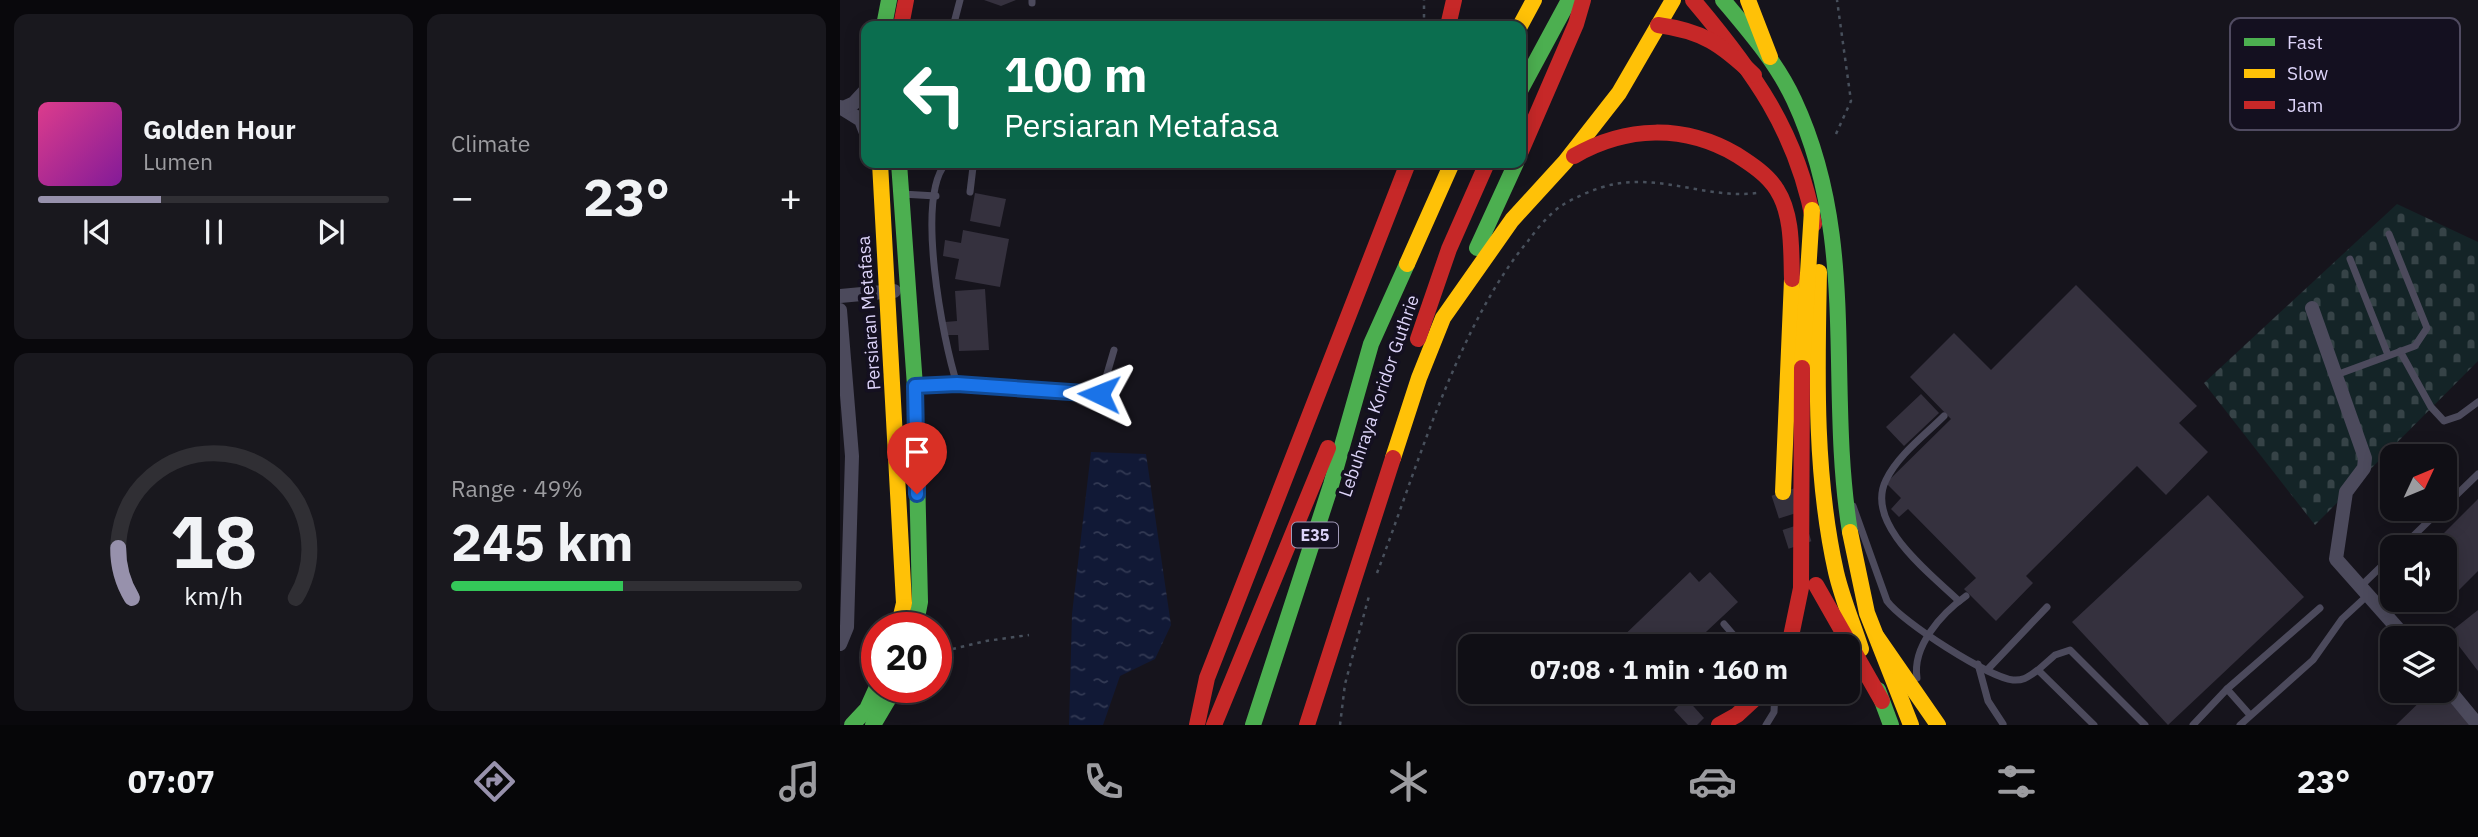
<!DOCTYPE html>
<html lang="en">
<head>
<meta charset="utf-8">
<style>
  body { margin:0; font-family:"IBM Plex Sans",sans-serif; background:#19181e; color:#f1f3f6; height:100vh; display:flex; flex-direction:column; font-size:26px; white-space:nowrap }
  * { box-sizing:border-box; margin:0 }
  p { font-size:23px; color:#9c9ca0 }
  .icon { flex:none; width:38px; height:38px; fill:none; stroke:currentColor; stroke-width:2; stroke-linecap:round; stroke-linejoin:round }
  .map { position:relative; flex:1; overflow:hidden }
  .side { display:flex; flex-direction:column; gap:14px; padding:14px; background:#09080c; width:840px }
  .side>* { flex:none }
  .top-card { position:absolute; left:21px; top:21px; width:665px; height:147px; border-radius:14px; box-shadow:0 4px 18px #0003,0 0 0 2px #302f34; background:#0b6e4f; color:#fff; overflow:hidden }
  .needle { width:46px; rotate:46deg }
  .buttons { position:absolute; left:1540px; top:444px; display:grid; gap:14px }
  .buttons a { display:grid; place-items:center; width:77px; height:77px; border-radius:14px; background:#100f15; box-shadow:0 4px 18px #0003,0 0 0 2px #302f34; font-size:35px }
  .speed { position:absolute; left:21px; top:612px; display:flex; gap:14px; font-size:35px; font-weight:700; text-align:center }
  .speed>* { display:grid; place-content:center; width:91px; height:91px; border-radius:50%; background:#100f15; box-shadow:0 4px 18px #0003,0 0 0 2px #302f34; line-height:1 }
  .speed .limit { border:10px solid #d22; background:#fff; color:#111 }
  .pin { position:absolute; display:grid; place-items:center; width:60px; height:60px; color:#fff; margin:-72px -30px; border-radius:50% 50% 50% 0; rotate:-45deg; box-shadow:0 0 7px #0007 }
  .pin .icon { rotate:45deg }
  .me { position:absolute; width:77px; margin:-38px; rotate:272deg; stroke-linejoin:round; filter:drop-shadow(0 0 5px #0008) }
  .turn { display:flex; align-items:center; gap:24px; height:147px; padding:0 28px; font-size:32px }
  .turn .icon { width:91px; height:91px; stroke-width:2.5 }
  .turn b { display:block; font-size:49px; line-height:60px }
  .big { font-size:52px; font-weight:800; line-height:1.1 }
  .side .tile { flex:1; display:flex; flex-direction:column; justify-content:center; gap:10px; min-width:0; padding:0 24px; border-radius:14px; background:#19181e }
  .side .dial { align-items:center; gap:0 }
  .dial svg { height:182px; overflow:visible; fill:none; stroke:#302f34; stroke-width:7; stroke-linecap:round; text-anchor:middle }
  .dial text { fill:#f1f3f6; stroke:none }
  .song { display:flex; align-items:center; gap:21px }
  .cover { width:84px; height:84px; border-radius:10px; background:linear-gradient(135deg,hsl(330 70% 55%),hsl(290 70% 35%)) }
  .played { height:7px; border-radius:4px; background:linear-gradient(90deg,#9791ac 35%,#302f34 35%) }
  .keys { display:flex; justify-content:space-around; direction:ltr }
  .heat { display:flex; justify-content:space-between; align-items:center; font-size:38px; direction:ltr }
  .charge { height:10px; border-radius:5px; background:linear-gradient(90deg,#34c759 49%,#302f34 0) }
  .side .tiles { flex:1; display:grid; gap:14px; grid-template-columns:repeat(2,1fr) }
  .trip { position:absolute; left:618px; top:634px; width:402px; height:70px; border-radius:14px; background:#100f15; box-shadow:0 4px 18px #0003,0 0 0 2px #302f34; font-weight:800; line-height:70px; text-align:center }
  .menu { display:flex; height:112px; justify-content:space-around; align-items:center; background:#060608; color:#9c9ca0 }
  .menu .icon { width:49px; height:49px }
  .menu .active { color:#9791ac }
  .menu b { font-size:32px; color:#f1f3f6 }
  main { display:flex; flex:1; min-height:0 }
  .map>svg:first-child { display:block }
  .cemetery { fill:url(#cemetery-stones) }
  .water { fill:url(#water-ripples) }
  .building { fill:#35313e }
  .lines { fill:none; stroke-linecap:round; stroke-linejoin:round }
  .highway-tunnel { stroke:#34313d; stroke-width:24; stroke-dasharray:24 12; stroke-linecap:butt }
  .path { stroke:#48505c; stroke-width:2.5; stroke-dasharray:3.5 5; stroke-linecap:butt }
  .lane { stroke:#4c4a5c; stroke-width:7 }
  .street { stroke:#4c4a5c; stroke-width:14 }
  .fast { stroke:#4caf50; stroke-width:16 }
  .slow { stroke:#ffc107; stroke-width:16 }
  .jam { stroke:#c62828; stroke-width:16 }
  .slow-bridge { stroke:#ffc107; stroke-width:16 }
  .jam-bridge { stroke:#c62828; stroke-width:16 }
  .route-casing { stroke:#114b97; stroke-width:18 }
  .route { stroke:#1a73e8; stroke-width:12 }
  .labels { text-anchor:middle; stroke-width:7; stroke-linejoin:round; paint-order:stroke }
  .shield { fill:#141020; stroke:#a199b8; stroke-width:2 }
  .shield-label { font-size:16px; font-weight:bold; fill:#ddd4f9 }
  .street-label { font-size:18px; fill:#ddd4f9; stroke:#141020 }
  .key { fill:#141020; stroke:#504b61; stroke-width:2 }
  .key-label { font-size:19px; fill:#ddd4f9 }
</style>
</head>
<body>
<main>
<section class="side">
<div class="tiles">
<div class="tile">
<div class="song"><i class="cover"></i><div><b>Golden Hour</b><p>Lumen</p></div></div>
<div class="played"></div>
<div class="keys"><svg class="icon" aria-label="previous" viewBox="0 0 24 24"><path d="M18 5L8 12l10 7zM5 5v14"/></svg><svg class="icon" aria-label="pause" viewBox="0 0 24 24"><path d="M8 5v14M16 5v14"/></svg><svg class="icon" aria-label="next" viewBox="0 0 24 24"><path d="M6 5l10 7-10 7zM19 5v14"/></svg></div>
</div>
<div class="tile"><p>Climate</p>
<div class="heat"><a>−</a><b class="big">23°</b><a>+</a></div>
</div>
<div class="tile dial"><svg viewBox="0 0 100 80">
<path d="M14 69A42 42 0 1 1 86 69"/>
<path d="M14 69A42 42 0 0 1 8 47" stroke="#9791ac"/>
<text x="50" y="56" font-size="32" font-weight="700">18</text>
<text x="50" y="72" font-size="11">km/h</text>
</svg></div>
<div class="tile"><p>Range · 49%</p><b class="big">245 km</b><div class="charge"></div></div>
</div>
</section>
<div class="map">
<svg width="1638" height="725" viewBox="0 0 1638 725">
  <defs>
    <pattern id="cemetery-stones" width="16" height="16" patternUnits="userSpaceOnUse" patternTransform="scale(1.75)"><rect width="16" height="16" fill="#142427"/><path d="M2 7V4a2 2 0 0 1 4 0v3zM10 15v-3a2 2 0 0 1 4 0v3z" fill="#364347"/></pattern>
    <pattern id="water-ripples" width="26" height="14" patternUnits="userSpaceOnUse" patternTransform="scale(1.75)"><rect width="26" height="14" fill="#111936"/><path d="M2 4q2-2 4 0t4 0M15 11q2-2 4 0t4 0" fill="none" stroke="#333a54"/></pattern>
  </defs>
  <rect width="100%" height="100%" fill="#16141c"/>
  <!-- cemetery -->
  <polygon class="cemetery" points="1557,204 1638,242 1638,361 1475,525 1364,383"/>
  <!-- water -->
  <polygon class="water" points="251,452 306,454 331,625 315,659 280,676 263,725 229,725 232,614"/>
  <!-- building -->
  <g class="building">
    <polygon points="144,0 176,0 161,6"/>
    <polygon points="135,193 166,199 160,227 130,221"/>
    <polygon points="123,230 169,239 160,287 115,279 119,259 103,256 105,240 121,243"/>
    <polygon points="1236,285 1357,406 1339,423 1368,452 1326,495 1297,466 1186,576 1193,583 1156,621 1124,589 1136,578 1068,509 1059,517 1051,509 1061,498 1046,483 1111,419 1070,377 1114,333 1151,370"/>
    <polygon points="145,289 149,350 119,351 118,335 105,335 105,322 117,321 115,291"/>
    <polygon points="1081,394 1099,413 1064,446 1046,427"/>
    <polygon points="1368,495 1464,597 1328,725 1232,622"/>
    <polygon points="1638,499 1638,571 1603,606 1598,600 1605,600 1605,548 1589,548"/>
    <polygon points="850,572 859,582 870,572 898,602 851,646 773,646"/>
    <polygon points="1638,610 1638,671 1609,633"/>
    <polygon points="1591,691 1602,691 1634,725 1556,725"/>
    <polygon points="846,698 864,718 857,725 848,725 834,710"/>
  </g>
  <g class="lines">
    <!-- highway-tunnel -->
    <polyline class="highway-tunnel" points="943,492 960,545"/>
    <!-- path -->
    <g class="path">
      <polyline points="584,26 584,0"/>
      <polyline points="996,134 1011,101 997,0"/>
      <path d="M 537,573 C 577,469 617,326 688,241 C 697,229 708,215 721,206 C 735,197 758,187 775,184 C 823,175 869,199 917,193"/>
      <polyline points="96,653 146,641 189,635"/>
      <polyline points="500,725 505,684 529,596"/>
    </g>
    <!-- lane -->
    <g class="lane">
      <polyline points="192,3 192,0"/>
      <polyline points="114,23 120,0"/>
      <path d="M 106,163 C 75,198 103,341 117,384"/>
      <polyline points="122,163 133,167 130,192"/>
      <polyline points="62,194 96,196"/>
      <polyline points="1510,259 1548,355"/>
      <polyline points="1560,351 1591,407 1604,421 1619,416 1638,402"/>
      <polyline points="1496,375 1575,346 1587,328 1549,234"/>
      <polyline points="76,386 117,384 255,395 262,391 274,350"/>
      <path d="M 1104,416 C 1085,435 1058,455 1046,480 C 1024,524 1091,574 1119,601"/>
      <path d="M 1013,506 L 1047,601 C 1062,622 1148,677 1173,680 C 1184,681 1189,676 1198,670 L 1254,725"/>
      <polyline points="1605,506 1638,474"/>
      <polyline points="1561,548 1601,509"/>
      <polyline points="1521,586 1552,556"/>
      <polyline points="884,624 903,646"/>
      <polyline points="1138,664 1148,701 1163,724"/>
      <polyline points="1148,669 1207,607"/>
      <polyline points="1198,670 1215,655 1230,650 1305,725"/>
      <path d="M 1077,678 C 1072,646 1102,613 1126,596"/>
      <polyline points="1387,689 1410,715"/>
      <polyline points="926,725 934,712 935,691"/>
      <polyline points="1353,725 1387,689 1480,608"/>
      <polyline points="1400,725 1473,660 1502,619 1529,594"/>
    </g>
    <!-- street -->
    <g class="street">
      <polyline points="0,107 21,120 26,133"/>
      <polyline points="3,108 14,103 26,90"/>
      <polyline points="0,296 54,291"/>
      <polyline points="1472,308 1525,458 1524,468 1506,492 1496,559 1567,639"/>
      <polyline points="0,310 12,456 7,627 0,644"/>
      <polyline points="1605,685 1638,725"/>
    </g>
    <!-- fast -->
    <g class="fast">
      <path d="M 883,0 C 909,31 937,63 954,100 C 1020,241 986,385 1010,532"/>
      <polyline points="44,26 49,0"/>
      <polyline points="681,89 729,0"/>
      <polyline points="59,163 75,386 80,602 75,628"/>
      <polyline points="637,248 676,163"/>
      <polyline points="1038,690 1051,725"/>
      <polyline points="12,725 27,709 37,687"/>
      <polyline points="33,725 55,688"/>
      <polyline points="413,725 491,485 531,344 567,264"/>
    </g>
    <!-- slow -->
    <g class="slow">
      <polyline points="908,0 930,57"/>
      <polyline points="680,26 694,0"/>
      <polyline points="40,163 64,603 58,628"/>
      <polyline points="567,264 612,163"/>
      <path d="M 979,272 C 977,372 974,474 996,572 C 1002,598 1013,624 1021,649"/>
      <polyline points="553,458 579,378 603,318 672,220 725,162 779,93 833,0"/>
      <polyline points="943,492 952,279"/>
      <polyline points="1010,532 1027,613 1071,725"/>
      <polyline points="1037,637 1098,725"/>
    </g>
    <!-- jam -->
    <g class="jam">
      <path d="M 853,0 C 913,71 957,131 974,224"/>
      <path d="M 818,25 C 863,31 881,44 914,75"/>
      <polyline points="61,26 66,0"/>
      <polyline points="608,26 614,0"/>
      <polyline points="681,151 736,24 743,0"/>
      <path d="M 734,156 C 786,126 844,124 897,155 C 911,164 928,175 937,190 C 953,215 951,251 952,279"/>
      <polyline points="578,339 609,249 647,163"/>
      <polyline points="976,585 1042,701"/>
      <polyline points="357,725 367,678 568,163"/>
      <polyline points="374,725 488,448"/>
      <polyline points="467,725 553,458"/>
      <polyline points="879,725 897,715 923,691"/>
    </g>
    <!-- slow-bridge -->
    <polyline class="slow-bridge" points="962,368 972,210"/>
    <!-- jam-bridge -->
    <polyline class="jam-bridge" points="949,646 961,588 962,368"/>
  </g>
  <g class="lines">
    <defs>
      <polyline id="route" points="77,494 75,386 117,384 259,394"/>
    </defs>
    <!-- route casing -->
    <use href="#route" class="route-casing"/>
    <!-- route -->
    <use href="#route" class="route"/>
  </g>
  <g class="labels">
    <!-- shield labels -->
    <rect class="shield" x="452" y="522.5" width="46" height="25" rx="5"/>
    <g class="shield-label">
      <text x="475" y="541">E35</text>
    </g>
    <!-- street labels -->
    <g class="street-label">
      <text transform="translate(29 313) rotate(-94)" y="6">Persiaran Metafasa</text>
      <text transform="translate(539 396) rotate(-71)" y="6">Lebuhraya Koridor Guthrie</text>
    </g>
  </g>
  <!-- legend -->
  <rect x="1390" y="18" width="230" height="112" rx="10" class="key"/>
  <rect x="1404" y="38" width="31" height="8" fill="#4caf50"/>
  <rect x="1404" y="69" width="31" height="9" fill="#ffc107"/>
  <rect x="1404" y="101" width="31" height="8" fill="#c62828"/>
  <g class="key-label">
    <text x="1447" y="49">Fast</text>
    <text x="1447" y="80">Slow</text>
    <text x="1447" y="112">Jam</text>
  </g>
</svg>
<div class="buttons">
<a><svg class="needle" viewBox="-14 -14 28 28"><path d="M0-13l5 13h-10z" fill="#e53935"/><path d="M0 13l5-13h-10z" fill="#9c9ca0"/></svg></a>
<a><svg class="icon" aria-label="sound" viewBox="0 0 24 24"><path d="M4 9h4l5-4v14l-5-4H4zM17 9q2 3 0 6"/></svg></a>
<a><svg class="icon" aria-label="layers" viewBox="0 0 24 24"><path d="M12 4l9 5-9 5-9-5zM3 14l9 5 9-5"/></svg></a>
</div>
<div class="speed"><div class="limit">20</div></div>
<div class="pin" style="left:77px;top:494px;background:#d93025"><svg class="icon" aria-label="arrive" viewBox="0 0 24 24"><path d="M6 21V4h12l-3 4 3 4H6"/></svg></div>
<svg class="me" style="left:259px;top:394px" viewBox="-20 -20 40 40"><path d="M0-17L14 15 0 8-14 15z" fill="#1a73e8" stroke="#fff" stroke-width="4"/></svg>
<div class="trip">07:08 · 1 min · 160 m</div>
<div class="top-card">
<div class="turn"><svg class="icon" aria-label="left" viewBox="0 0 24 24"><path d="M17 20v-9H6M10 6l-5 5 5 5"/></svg><div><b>100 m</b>Persiaran Metafasa</div></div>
</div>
</div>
</main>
<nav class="menu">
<b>07:07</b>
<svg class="icon active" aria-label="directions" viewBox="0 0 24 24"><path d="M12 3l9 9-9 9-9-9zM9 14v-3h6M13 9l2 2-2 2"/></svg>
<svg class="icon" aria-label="music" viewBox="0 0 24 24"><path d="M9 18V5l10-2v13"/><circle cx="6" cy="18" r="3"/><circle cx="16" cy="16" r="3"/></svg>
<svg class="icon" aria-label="phone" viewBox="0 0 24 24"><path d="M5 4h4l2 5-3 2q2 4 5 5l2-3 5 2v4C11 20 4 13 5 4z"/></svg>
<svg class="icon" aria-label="climate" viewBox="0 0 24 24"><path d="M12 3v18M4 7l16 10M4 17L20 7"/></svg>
<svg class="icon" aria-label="car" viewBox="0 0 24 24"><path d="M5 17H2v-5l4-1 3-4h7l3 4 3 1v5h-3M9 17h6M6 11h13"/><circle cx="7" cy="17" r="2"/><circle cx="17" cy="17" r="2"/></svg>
<svg class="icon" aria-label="filters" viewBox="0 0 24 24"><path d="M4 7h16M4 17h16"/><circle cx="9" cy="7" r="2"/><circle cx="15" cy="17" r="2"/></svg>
<b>23°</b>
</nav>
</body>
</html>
